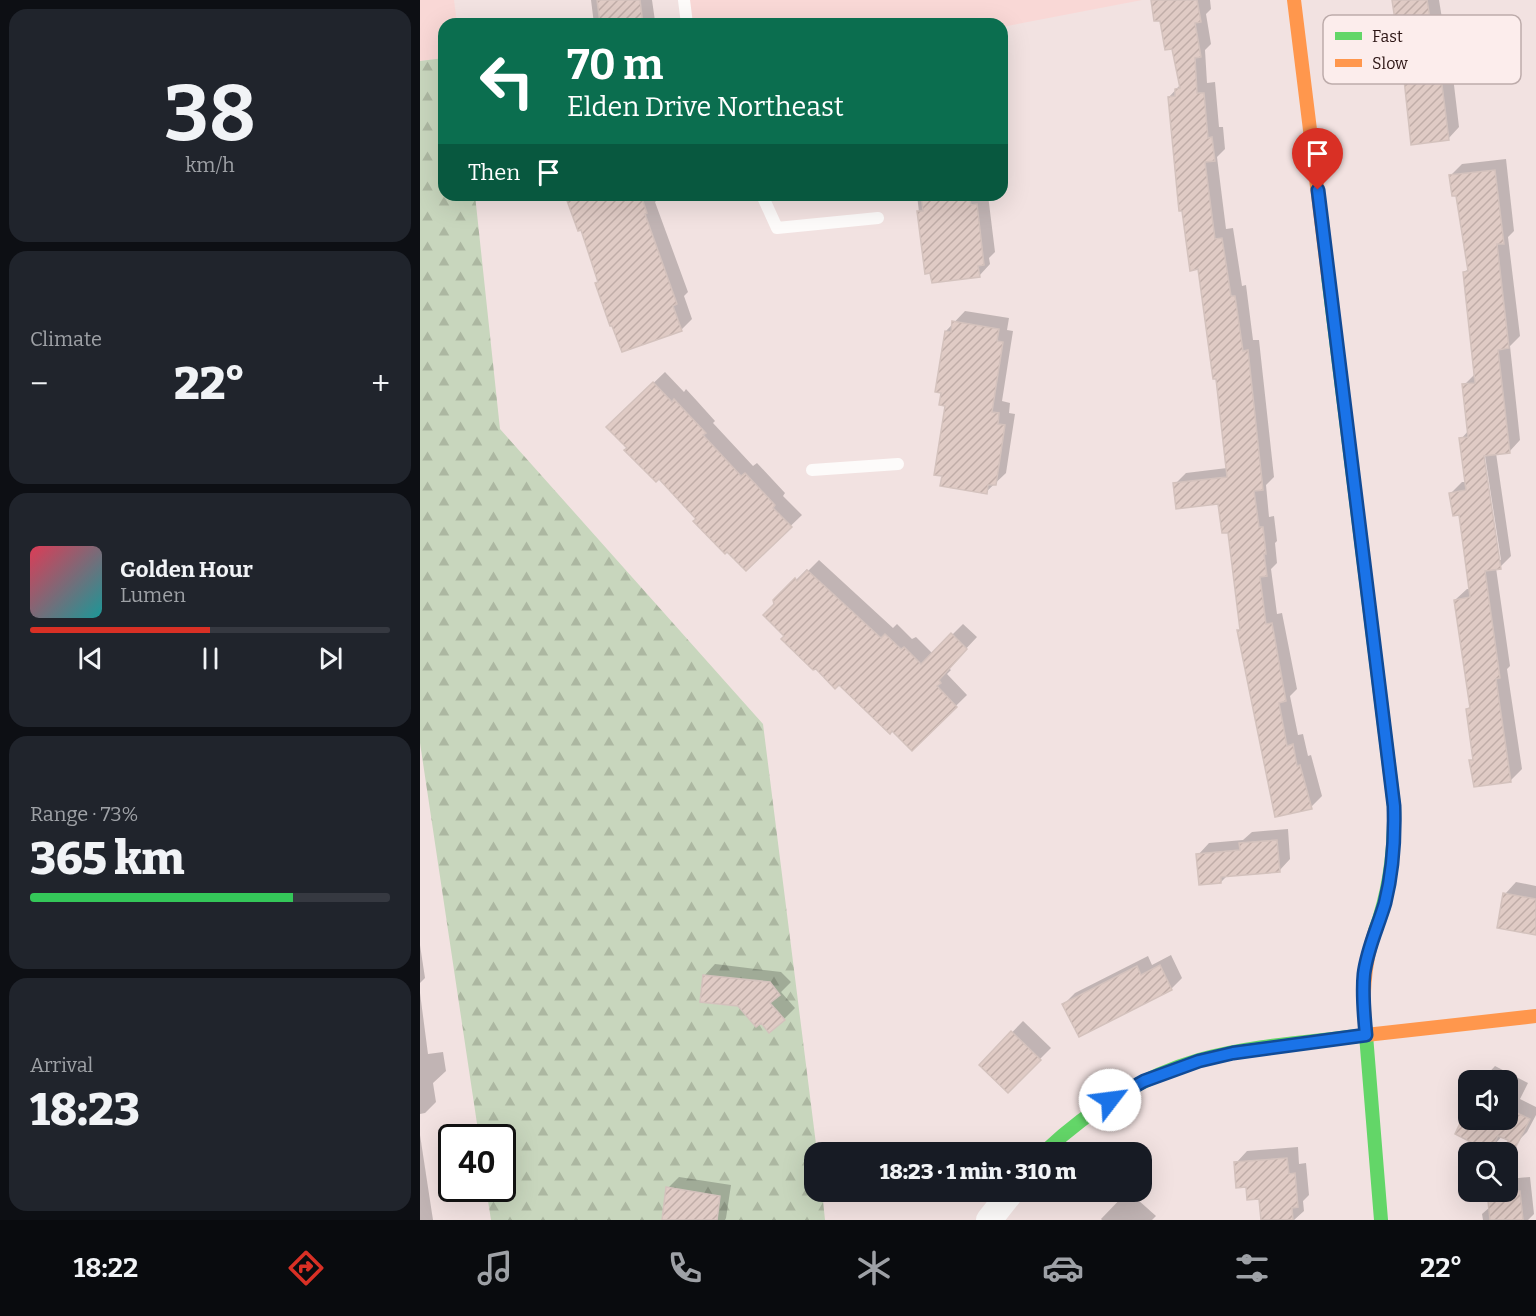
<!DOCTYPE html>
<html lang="en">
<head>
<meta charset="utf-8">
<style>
  body { margin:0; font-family:Bitter,serif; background:#20242c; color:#f1f3f6; height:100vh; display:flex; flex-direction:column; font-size:22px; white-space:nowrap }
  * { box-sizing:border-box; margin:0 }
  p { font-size:20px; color:#9ea1a6 }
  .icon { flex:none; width:33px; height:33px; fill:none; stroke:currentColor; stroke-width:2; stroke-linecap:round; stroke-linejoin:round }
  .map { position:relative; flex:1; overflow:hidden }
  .sheet { display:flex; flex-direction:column; gap:9px; padding:9px; background:#0d0f14; width:420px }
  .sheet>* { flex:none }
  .guide { position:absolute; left:18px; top:18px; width:570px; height:183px; border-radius:18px; box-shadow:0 6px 24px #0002; background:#0b6e4f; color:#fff; overflow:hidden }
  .tools { position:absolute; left:1038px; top:1070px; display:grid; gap:12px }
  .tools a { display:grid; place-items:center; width:60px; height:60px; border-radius:12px; background:#171b24; box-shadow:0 6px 24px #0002; font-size:30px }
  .speed { position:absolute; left:18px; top:1124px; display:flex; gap:12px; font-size:30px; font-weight:700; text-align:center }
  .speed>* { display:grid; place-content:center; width:78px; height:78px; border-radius:50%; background:#171b24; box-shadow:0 6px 24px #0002; line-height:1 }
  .speed .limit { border:3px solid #111; border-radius:9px; background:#fff; color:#111 }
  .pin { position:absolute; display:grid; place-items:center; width:51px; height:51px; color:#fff; margin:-62px -26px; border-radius:50% 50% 50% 0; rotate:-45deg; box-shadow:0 0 6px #0007 }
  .pin .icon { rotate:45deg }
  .me { position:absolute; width:66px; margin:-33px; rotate:60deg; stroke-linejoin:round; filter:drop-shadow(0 0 4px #0008) }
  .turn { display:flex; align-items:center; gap:21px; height:126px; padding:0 30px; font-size:27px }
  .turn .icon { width:78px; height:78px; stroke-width:2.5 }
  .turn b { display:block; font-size:42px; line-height:51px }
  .then { display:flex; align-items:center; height:57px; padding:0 30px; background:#0003; gap:12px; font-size:22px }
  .big { font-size:45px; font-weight:800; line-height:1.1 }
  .sheet .tile { flex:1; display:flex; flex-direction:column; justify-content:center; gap:9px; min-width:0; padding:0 21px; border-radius:18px; background:#20242c }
  .sheet .dial { align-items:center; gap:0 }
  .dial b { font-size:78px; line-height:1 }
  .song { display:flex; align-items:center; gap:18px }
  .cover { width:72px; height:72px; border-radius:9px; background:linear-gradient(135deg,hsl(350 70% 55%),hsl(180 70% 35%)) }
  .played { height:6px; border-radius:3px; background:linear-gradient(90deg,#d93025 50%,#363941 50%) }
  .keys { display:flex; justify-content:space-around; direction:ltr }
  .heat { display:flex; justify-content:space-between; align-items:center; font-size:33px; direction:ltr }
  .charge { height:9px; border-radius:4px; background:linear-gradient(90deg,#34c759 73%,#363941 0) }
  .trip { position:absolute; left:384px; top:1142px; width:348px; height:60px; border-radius:18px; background:#171b24; box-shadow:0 6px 24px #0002; font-weight:800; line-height:60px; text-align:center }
  .tabs { display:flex; height:96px; justify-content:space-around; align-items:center; background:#090b0e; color:#9ea1a6 }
  .tabs .icon { width:42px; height:42px }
  .tabs .active { color:#d93025 }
  .tabs b { font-size:27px; color:#f1f3f6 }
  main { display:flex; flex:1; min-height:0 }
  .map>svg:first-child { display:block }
  .built { fill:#f9d8d6 }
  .forest { fill:url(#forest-firs) }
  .shadow { fill:#0003; fill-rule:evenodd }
  .building { fill:url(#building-hatch); stroke:#d4c2bd; stroke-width:1.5 }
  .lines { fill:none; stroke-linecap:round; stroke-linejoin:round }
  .lane { stroke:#fdfbfa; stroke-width:12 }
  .street { stroke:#fdfbfa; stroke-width:26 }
  .fast { stroke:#63d668; stroke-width:14 }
  .slow { stroke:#ff974d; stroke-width:14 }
  .route-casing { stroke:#114b97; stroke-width:15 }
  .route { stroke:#1a73e8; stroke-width:10 }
  .key { fill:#fcedec; stroke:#bdacab; stroke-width:1.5 }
  .key-label { font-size:16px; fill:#2a1312 }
</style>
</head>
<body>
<main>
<section class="sheet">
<div class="tile dial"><b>38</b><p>km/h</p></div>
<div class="tile"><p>Climate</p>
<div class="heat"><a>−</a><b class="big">22°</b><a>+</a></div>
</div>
<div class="tile">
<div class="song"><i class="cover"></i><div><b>Golden Hour</b><p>Lumen</p></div></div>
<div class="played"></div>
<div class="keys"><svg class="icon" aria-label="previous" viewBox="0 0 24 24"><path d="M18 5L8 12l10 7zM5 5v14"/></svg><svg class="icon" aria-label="pause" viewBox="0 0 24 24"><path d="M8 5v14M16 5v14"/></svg><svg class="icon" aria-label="next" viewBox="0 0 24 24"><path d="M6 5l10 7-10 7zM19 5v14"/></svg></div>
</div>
<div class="tile"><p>Range · 73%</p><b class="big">365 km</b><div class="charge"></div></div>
<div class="tile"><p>Arrival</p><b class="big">18:23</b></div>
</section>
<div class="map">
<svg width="1116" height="1220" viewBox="0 0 1116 1220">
  <defs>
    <pattern id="forest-firs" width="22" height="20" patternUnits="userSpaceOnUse" patternTransform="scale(1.5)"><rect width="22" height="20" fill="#c8d6bd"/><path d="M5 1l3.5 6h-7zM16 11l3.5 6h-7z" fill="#acb7a1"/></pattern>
    <pattern id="building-hatch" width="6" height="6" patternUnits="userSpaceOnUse" patternTransform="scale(1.5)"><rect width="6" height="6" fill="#e0cbc5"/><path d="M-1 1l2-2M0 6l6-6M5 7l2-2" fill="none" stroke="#c0ada8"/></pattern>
  </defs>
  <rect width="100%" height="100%" fill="#f2e2e1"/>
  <!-- built -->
  <g class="built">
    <polygon points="0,0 34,0 37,24 24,24 24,58 0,61"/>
    <polygon points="269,0 722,0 582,27 582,24 272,24"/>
  </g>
  <!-- forest -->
  <polygon class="forest" points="24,58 24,195 55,195 80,429 343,724 397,1152 394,1152 394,1191 402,1191 405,1220 71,1220 66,1188 82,1188 82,1137 59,1137 0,743 0,61"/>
  <!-- shadow -->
  <g class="shadow">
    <polygon points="171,0 232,0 235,21 233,24 174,24"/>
    <polygon points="733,0 790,0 791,9 786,14 791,44 785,50 787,83 795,82 799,127 803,127 805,149 797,157 806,229 813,228 822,286 826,285 833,340 839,340 854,477 846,485 849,517 854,516 857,541 855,543 857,563 851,569 857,614 862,613 877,689 870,696 878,735 883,734 888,756 891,755 902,796 891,807 819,631 821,628 809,531 800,503 755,484 766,473 807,468 797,377 749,97 760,85 753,47"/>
    <polygon points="974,0 1019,0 1026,43 1029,43 1039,127 1028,139 985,79 991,74 985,24"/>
    <path d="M 1086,159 L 1094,231 L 1088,237 L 1100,336 L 1090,346 L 1100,440 L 1089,452 L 1076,453 L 1091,556 L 1080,567 L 1076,568 L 1090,666 L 1087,669 L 1102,769 L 1091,780 L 1051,761 L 1054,757 L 1047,709 L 1051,706 L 1035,600 L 1047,589 L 1050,589 L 1040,514 L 1031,493 L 1042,482 L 1046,482 L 1041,439 L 1049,430 L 1044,385 L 1055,374 L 1044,273 L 1049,268 L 1038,194 L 1031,175 L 1042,164 ZM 1062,449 L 1064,449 L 1081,560 L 1078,560 Z"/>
    <polygon points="147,195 235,195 237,200 235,202 268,292 264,296 272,319 261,330 180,281 162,228"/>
    <polygon points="497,195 568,195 575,252 569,258 570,264 559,276 506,272"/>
    <polygon points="545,311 589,318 587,330 593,331 582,401 590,403 589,413 595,414 586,473 566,492 527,405 526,331"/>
    <polygon points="245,372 264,392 266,389 277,401 295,421 293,423 333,466 337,463 365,493 363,496 382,515 326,569 209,448 199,416"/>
    <polygon points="399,560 473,628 477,624 492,639 496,637 513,654 543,624 557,637 528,668 531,670 527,674 547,695 492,749 472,729 366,636 355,601 387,569 388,571"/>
    <polygon points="868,829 870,859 859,871 808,875 801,882 778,855 789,843 823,840 832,832"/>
    <polygon points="1096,882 1116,886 1116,934 1085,894"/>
    <polygon points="0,945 5,978 0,983"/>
    <polygon points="751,955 762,978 751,989 644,1004 655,993 728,956 732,965"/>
    <polygon points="295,964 361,972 371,982 361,992 375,1008 364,1019 341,1021 284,976"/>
    <polygon points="0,993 8,1054 23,1052 26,1071 13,1083 16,1102 5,1113 0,1114"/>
    <polygon points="603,1021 631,1048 588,1091 561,1065"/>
    <polygon points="1075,1066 1108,1083 1100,1099 1116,1107 1116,1115 1107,1132 1096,1143 1082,1136 1070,1150 1044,1120 1039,1117 1048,1098 1048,1119 1088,1119 1088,1080 1062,1080"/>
    <polygon points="0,1135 13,1220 0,1220"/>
    <polygon points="878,1147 879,1164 886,1163 889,1195 883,1201 884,1211 874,1220 842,1220 840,1198 827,1185 816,1163 827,1151"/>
    <polygon points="259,1177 311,1185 306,1218 305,1220 243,1220 248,1188"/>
    <polygon points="1110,1177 1114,1214 1108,1220 1063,1220 1062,1214 1070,1207 1069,1191 1088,1191 1088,1179"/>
    <polygon points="708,1191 736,1216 732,1220 682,1220 681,1219"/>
  </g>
  <!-- building -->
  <g class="building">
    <polygon points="177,0 220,0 223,24 180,24"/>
    <polygon points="731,0 777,0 781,22 775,23 781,57 775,58 777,93 784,93 788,138 792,137 795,161 785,162 795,239 802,238 811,296 815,296 823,351 828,350 843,490 834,491 839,527 843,527 846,554 844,554 847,576 840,577 846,624 852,623 866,701 859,703 867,746 873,744 877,766 880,765 892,809 855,817 817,630 820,630 808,533 802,533 798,504 756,509 753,483 807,477 796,379 793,379 778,269 770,271 762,211 759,211 748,97 755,96 755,89 760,88 752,49 745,50 740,21 734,21"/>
    <polygon points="972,0 1007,0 1016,54 1018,54 1029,140 991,145 984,79 990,78 984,26 976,27"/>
    <polygon points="1075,170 1084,244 1077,244 1089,348 1078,350 1090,453 1064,456 1081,569 1065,571 1080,678 1076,679 1091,782 1054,787 1049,760 1053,760 1046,709 1050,708 1034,600 1050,597 1039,515 1033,516 1029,493 1046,490 1039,438 1048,437 1042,384 1055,383 1043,272 1048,271 1036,196 1032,196 1029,175"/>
    <polygon points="145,195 221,195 227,213 225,214 257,304 253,306 262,331 202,352 192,326 190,326 175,283 178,282 161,230 158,231"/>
    <polygon points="501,195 549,195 551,205 557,204 564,265 558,266 560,277 512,283 510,273 505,274 497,211 503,211"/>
    <polygon points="532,321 579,329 577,341 583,342 572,412 579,413 578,424 585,425 576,485 568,485 567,494 520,486 522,476 514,475 525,406 519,405 521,393 515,392 525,331 531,332"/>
    <polygon points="233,382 252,402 254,399 266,412 286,433 283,435 321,476 325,473 355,505 353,508 372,527 326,571 307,552 305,554 273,521 276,519 239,479 236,482 204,450 207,448 186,427"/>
    <polygon points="387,570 461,638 465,634 481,649 484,647 501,664 531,633 547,649 519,680 521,683 517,686 537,707 492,751 472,731 470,734 419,685 415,689 396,669 393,670 361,639 364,636 343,615 354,604 353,600 375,578 377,581"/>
    <polygon points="857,840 860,872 801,877 801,883 779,885 776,854 820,850 819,843"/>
    <polygon points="1083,893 1116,899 1116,935 1077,928"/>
    <polygon points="740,965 752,990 659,1037 642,1004 717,966 721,975"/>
    <polygon points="283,975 350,982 360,995 350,1003 365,1020 349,1033 341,1023 336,1027 318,1006 280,1002"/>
    <polygon points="591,1031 621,1060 588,1093 559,1065"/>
    <polygon points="1088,1109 1110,1119 1088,1162 1088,1140 1078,1136 1070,1152 1035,1134 1042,1119 1088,1119"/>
    <polygon points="867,1158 869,1174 875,1173 878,1207 872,1208 873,1220 841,1220 839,1199 827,1200 826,1187 816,1188 814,1162"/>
    <polygon points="246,1187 300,1196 297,1220 242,1220"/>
    <polygon points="1067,1191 1100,1191 1103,1220 1070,1220"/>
  </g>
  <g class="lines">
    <!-- lane -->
    <g class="lane">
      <polyline points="264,0 267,24"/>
      <polyline points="342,195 357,228 458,218"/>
      <polyline points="392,470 478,464"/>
    </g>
    <!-- street -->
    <polyline class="street" points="569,1220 592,1191"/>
    <!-- fast -->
    <g class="fast">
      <path d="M 908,276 L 974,806 C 975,850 970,890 955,931"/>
      <path d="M 624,1152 C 669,1110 720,1077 779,1060 C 833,1045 891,1042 946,1035 L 961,1220"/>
    </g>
    <!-- slow -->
    <g class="slow">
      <polyline points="874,0 908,276"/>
      <path d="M 955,931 C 943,967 942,998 946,1035 L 1116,1016"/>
    </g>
  </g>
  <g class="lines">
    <defs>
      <path id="route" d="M 690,1100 L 724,1081 L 779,1061 L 813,1053 L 946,1035 C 944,1015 942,994 944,974 C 947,949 958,927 965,903 C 973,871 975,839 974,806 L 898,190"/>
    </defs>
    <!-- route casing -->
    <use href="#route" class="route-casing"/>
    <!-- route -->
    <use href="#route" class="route"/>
  </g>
  <!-- legend -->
  <rect x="903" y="15" width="198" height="69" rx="9" class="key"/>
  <rect x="915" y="32" width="27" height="8" fill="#63d668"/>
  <rect x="915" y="59" width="27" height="8" fill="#ff974d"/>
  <g class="key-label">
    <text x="952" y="42">Fast</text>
    <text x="952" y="69">Slow</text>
  </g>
</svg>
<div class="tools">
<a><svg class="icon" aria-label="sound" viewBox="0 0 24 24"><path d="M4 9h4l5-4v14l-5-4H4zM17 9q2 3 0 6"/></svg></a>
<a><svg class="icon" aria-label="search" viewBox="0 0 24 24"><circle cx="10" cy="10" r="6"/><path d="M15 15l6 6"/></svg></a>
</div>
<div class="speed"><div class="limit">40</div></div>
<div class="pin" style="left:898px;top:190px;background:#d93025"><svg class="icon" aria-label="arrive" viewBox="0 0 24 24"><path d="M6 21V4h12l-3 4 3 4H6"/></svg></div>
<svg class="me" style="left:690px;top:1100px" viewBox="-20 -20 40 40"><circle r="19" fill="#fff"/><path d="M0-13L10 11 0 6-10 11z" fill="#1a73e8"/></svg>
<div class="trip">18:23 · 1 min · 310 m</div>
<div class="guide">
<div class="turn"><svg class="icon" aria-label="left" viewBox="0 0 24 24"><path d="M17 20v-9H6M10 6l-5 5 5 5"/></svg><div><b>70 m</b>Elden Drive Northeast</div></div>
<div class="then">Then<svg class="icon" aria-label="arrive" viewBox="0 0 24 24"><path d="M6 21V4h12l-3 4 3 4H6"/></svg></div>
</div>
</div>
</main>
<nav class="tabs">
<b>18:22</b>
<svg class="icon active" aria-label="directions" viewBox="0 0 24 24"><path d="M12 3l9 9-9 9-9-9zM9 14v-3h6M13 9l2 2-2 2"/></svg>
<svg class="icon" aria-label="music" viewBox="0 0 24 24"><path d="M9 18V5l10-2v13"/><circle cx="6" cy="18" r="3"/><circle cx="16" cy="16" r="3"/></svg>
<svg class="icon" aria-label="phone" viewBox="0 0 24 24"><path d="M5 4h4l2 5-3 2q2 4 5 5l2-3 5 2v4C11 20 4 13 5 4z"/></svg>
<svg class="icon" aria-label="climate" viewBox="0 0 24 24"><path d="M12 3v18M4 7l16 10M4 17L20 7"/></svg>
<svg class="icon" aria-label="car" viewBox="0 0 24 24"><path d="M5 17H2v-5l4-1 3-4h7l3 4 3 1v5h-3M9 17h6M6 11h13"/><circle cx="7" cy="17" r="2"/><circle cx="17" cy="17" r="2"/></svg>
<svg class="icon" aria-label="filters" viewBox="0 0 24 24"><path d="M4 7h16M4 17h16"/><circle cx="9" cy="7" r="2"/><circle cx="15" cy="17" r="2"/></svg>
<b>22°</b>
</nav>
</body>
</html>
